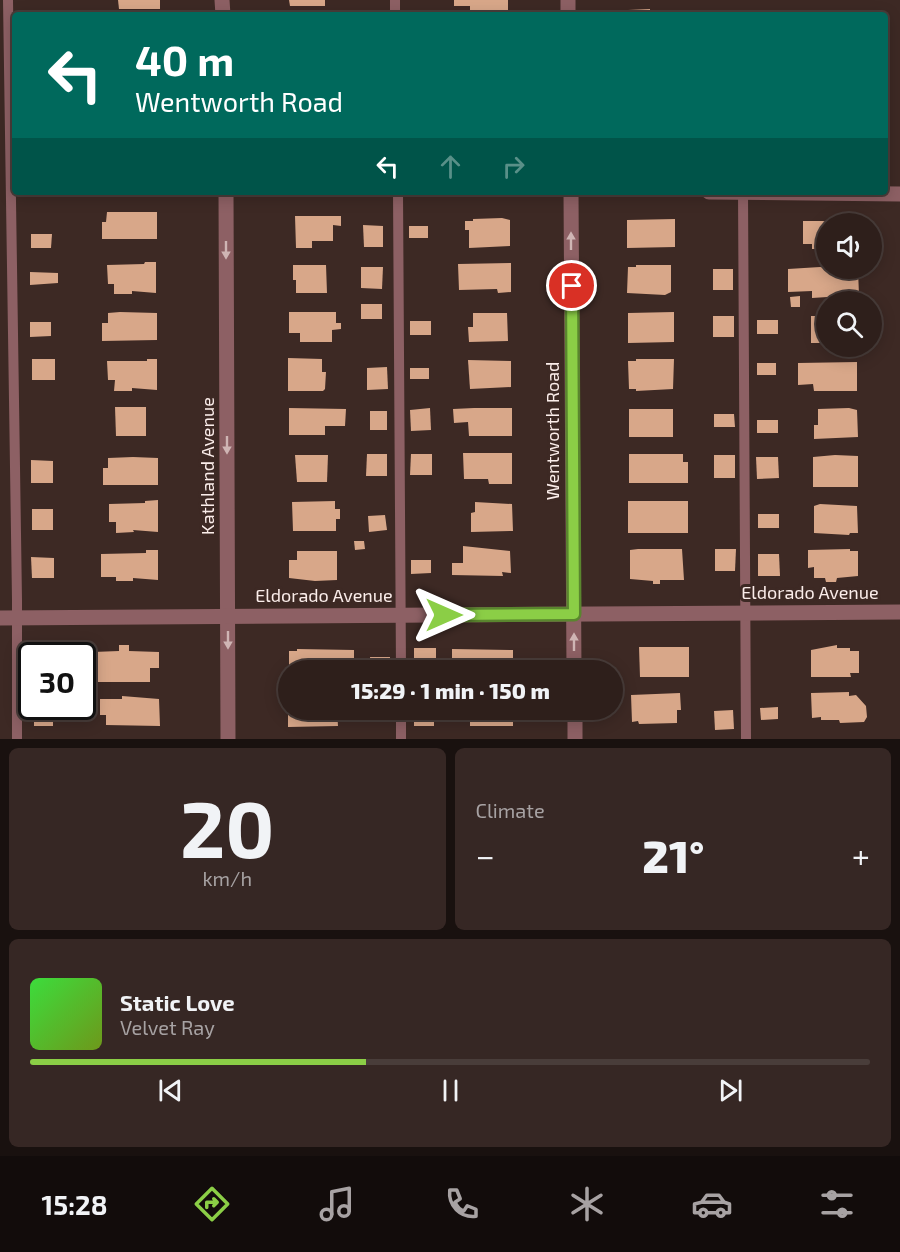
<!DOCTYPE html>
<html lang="en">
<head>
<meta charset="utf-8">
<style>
  body { margin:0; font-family:"Exo 2",sans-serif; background:#362724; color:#f1f3f6; height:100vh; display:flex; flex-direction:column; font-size:22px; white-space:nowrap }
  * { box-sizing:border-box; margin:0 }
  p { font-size:20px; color:#a7a2a3 }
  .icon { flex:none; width:33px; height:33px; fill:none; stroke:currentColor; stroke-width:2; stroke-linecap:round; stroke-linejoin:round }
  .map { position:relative; height:739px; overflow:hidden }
  .sheet { display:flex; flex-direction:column; gap:9px; padding:9px; background:#19110f; flex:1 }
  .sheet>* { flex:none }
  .guide { position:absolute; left:12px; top:12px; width:876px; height:183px; border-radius:6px; box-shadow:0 3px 15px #0003,0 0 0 2px #493d3a; background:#00695c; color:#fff; overflow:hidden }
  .controls { position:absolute; left:816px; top:213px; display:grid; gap:12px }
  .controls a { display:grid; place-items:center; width:66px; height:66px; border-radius:50%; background:#2e1f1b; box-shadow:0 3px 15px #0003,0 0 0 2px #493d3a; font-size:30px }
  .speed { position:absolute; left:18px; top:642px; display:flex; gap:12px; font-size:30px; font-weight:700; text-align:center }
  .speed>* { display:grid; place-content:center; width:78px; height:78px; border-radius:50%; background:#2e1f1b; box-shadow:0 3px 15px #0003,0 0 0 2px #493d3a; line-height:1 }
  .speed .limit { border:3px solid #111; border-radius:9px; background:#fff; color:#111 }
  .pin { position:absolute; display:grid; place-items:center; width:51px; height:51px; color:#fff; margin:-26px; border:3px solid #fff; border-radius:50%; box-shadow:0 2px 6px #0007 }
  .me { position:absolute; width:66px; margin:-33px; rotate:90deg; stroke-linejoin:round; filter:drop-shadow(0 0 4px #0008) }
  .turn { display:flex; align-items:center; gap:21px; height:126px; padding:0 24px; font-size:27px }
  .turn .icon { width:78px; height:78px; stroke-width:2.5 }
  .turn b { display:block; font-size:42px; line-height:51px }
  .lanes { display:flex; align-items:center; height:57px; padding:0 24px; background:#0003; justify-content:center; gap:30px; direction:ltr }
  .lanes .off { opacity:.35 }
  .big { font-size:45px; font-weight:800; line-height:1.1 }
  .sheet .widget { flex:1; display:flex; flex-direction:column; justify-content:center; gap:9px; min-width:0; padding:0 21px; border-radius:9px; background:#362724 }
  .sheet .dial { align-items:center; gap:0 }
  .dial b { font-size:78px; line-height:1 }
  .song { display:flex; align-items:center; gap:18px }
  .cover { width:72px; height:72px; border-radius:9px; background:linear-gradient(135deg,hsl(120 70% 55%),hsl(80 70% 35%)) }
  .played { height:6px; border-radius:3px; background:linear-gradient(90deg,#8bce46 40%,#493d3a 40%) }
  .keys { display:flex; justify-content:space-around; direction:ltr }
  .heat { display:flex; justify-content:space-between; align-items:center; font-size:33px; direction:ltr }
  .sheet .tiles { flex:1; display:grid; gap:9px; grid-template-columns:1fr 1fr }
  .widget:last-child { grid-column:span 2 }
  .trip { position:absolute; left:278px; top:660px; width:345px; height:60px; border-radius:30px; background:#2e1f1b; box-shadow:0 3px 15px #0003,0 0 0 2px #493d3a; font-weight:800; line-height:60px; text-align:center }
  .dock { display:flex; height:96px; justify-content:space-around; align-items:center; background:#120c0b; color:#a7a2a3 }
  .dock .icon { width:42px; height:42px }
  .dock .selected { color:#8bce46 }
  .dock b { font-size:27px; color:#f1f3f6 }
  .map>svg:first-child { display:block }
  .building { fill:#d8a789 }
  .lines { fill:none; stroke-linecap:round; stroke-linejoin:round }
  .lane { stroke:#8d6064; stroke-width:10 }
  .street { stroke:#8d6064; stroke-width:15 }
  .oneway { fill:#cfb5b4 }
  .route-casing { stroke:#5a862e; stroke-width:15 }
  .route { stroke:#8bce46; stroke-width:10 }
  .labels { text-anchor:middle; stroke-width:6; stroke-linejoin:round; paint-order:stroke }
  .street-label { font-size:18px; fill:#fbedea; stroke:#3d2924 }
</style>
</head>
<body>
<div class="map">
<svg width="900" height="739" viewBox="0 0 900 739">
  <rect width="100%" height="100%" fill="#3d2924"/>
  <!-- building -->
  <g class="building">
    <polygon points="118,0 160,0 160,9 119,9"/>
    <polygon points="289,0 325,0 325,6 290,6"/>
    <polygon points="454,0 508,0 508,15 470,15 470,6 454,6"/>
    <polygon points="650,9 650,15 628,15 628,10"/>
    <polygon points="107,212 157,212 157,239 102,239 102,222 106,222"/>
    <polygon points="295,216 341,216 341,226 333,225 333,241 312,241 312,248 296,248"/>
    <polygon points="502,218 510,220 510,246 469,248 469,230 465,230 465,221 473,221 473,219"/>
    <polygon points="675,219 675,247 627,248 627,220"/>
    <polygon points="803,221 856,221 856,224 826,224 826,249 812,249 812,244 803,244"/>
    <polygon points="363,225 383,226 383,247 364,247"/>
    <rect x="409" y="226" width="19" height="12"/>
    <polygon points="31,234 52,234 51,248 31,248"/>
    <polygon points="145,262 156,262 156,293 132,291 132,294 114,294 114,284 108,284 107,265 144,264"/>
    <polygon points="511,263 511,292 498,293 497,289 459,290 458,264"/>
    <polygon points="293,265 326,265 327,293 296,293 296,280 293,280"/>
    <polygon points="636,265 671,265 671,292 665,295 627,293 628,267 636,267"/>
    <polygon points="361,267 383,267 382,289 361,288"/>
    <polygon points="820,267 858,270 859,295 812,298 812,291 788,292 788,269"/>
    <rect x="713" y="269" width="20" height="21"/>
    <polygon points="30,272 58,273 58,283 30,285"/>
    <polygon points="800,296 800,307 791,307 790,297"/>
    <rect x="361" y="304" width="21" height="15"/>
    <polygon points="120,312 157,313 157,340 102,341 102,323 108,323 108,313"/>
    <polygon points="289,312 336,312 336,323 341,323 341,329 332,330 332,342 300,342 300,333 289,333"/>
    <polygon points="674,312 674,342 628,343 628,313"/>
    <polygon points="473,313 507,313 508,341 469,342 468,327 473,327"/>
    <rect x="713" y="316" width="21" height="21"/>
    <rect x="811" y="316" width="15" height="27"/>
    <rect x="757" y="320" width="21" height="14"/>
    <rect x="410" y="321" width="21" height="14"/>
    <polygon points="30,322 51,322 51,336 30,337"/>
    <polygon points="288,358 322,359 322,372 326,372 325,389 323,391 288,391"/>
    <rect x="32" y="359" width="23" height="21"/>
    <polygon points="147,359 157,359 157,390 132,388 132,391 114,391 115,380 108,380 107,361 147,361"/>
    <polygon points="636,359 674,359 673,389 636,391 636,389 629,389 628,361 636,361"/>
    <polygon points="468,360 511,361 511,387 470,389"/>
    <polygon points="857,362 857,391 814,391 813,384 798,385 798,363"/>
    <rect x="757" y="363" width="19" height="12"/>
    <polygon points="387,367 388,389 367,390 367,368"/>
    <rect x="410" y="368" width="19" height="11"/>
    <polygon points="115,407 146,407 146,436 116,436"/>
    <polygon points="289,408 346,409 345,426 325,426 325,435 289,435"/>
    <polygon points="430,408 431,430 411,431 410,410"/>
    <polygon points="474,408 512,408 512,436 469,436 468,422 454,423 453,409"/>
    <polygon points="849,408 857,410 858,437 814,439 814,425 818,425 818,409"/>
    <rect x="629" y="409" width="44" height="28"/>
    <rect x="370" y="411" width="17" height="19"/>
    <polygon points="714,414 734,414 735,427 714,427"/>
    <rect x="757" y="420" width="21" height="13"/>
    <polygon points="463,453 512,453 512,484 489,484 488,479 464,479"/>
    <polygon points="367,454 387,454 387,476 366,476"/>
    <polygon points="411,454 432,454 432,475 410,475"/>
    <polygon points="629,454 683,454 683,462 688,462 688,483 629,483"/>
    <polygon points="295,455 328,455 327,482 297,482"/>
    <rect x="714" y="455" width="21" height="23"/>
    <polygon points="835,455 858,456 858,487 813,487 813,457"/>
    <polygon points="133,457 158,458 158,485 103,485 103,468 108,468 108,458"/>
    <polygon points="756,457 778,457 779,478 757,479"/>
    <polygon points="31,460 53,461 53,483 31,483"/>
    <polygon points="158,500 158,532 133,530 134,532 116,533 116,522 109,522 109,504 145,503 145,501"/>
    <polygon points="335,501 335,509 340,509 340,519 336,519 336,531 293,531 292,502"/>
    <rect x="628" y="501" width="60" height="32"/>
    <polygon points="475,502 512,504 513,531 471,532 471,513 475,512"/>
    <polygon points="820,504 857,506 858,533 850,533 849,535 814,533 814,506"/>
    <rect x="32" y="509" width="21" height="21"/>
    <rect x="758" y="514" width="21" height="14"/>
    <polygon points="385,515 387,530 369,532 368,516"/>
    <polygon points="354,541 364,541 365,549 355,550"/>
    <polygon points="463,546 510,551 511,573 502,572 503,576 452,575 452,563 463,563"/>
    <polygon points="638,549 682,549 684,580 660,580 660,584 653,584 653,581 630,579 630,550"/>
    <polygon points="715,549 736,549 735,571 715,571"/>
    <polygon points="850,549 850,551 858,551 858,576 837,578 836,582 826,582 825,578 814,578 814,567 808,568 808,550"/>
    <polygon points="146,550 158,550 158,580 133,578 133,581 116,581 116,577 101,577 101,554 146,553"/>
    <polygon points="297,551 337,551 337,580 315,581 289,578 289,560 297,560"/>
    <polygon points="758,554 779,554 780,576 758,576"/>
    <polygon points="31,557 54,558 54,578 32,578"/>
    <polygon points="411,560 431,560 431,573 411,574"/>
    <polygon points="119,645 129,645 129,651 159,652 159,668 150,668 150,682 98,682 98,672 93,672 93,652 119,651"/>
    <polygon points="837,645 837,648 850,648 850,651 859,651 859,673 850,673 851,677 811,677 811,650"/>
    <polygon points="639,647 689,647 689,677 640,677"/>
    <rect x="414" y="648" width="22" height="21"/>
    <polygon points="297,649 354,650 354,670 297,670 297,666 289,666 289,651 297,651"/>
    <polygon points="452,649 513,650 513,670 452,670"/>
    <polygon points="370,657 390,657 390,670 371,670"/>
    <polygon points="849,692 849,696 856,695 866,706 867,717 864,722 840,723 839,720 821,720 821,717 812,718 811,693"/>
    <polygon points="680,693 681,710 677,710 677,723 639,724 638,721 632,722 631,695"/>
    <polygon points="122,696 159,699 160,726 106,725 106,715 100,715 100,699 122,699"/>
    <rect x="34" y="706" width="19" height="20"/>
    <polygon points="778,707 778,719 761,720 760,708"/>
    <polygon points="288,710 337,710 338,726 288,727"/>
    <rect x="414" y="710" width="20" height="16"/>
    <rect x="470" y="710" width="43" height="16"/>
    <polygon points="733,710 734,729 715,730 714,711"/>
  </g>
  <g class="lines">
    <!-- lane -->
    <g class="lane">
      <polyline points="8,0 17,600 17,739"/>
      <polyline points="395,0 395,15"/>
      <polyline points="398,192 401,670"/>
      <polyline points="743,192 746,739"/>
      <polyline points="401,710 401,739"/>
    </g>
    <!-- street -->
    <g class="street">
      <polyline points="222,0 223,15"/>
      <polyline points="568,0 568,15"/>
      <polyline points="226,192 228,739"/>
      <polyline points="571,192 574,670"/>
      <polyline points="709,192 900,194"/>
      <polyline points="0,618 900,612"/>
      <polyline points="575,710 575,739"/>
    </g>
  </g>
  <!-- one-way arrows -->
  <defs><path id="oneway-solid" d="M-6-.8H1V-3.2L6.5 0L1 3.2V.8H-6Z" transform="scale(1.5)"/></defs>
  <g class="oneway">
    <use href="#oneway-solid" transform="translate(571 241) rotate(-90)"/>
    <use href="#oneway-solid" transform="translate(226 250) rotate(90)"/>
    <use href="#oneway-solid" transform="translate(227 445) rotate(90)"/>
    <use href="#oneway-solid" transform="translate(228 640) rotate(90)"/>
    <use href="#oneway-solid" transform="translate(574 642) rotate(-90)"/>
  </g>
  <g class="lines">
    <defs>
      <polyline id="route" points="444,615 574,614 572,286"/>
    </defs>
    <!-- route casing -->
    <use href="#route" class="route-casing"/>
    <!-- route -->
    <use href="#route" class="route"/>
  </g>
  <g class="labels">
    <!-- street labels -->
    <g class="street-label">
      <text transform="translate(553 431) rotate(-90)" y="6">Wentworth Road</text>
      <text transform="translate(208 466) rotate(-90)" y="6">Kathland Avenue</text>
      <text x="810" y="599">Eldorado Avenue</text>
      <text x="324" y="602">Eldorado Avenue</text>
    </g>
  </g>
</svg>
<div class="controls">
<a><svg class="icon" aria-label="sound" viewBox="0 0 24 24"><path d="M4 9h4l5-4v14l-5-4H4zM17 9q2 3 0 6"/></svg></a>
<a><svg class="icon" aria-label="search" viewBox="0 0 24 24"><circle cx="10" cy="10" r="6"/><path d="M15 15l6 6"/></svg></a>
</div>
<div class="speed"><div class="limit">30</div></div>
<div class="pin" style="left:572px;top:286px;background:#d93025"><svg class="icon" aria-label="arrive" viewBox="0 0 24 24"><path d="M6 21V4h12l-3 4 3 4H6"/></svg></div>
<svg class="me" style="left:444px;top:615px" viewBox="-20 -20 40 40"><path d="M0-17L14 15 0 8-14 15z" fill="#8bce46" stroke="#fff" stroke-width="4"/></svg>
<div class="trip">15:29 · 1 min · 150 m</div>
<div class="guide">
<div class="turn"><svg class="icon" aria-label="left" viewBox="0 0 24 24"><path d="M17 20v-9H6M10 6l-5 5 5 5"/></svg><div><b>40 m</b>Wentworth Road</div></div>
<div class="lanes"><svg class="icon" aria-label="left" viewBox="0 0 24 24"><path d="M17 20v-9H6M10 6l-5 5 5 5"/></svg><svg class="icon off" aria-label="ahead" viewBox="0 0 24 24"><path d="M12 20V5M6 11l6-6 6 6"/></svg><svg class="icon off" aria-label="right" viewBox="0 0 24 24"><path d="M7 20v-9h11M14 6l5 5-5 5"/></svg></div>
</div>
</div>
<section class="sheet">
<div class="tiles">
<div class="widget dial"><b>20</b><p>km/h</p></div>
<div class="widget"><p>Climate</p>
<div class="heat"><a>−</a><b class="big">21°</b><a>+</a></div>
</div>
<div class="widget">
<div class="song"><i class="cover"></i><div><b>Static Love</b><p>Velvet Ray</p></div></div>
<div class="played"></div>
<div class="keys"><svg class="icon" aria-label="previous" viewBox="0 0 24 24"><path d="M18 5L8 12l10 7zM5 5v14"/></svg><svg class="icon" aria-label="pause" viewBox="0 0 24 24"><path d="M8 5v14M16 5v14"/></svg><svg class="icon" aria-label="next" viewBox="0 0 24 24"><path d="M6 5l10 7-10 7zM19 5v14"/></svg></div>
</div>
</div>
</section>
<nav class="dock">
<b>15:28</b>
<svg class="icon selected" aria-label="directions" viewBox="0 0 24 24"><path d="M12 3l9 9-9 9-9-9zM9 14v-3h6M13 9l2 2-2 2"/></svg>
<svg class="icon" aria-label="music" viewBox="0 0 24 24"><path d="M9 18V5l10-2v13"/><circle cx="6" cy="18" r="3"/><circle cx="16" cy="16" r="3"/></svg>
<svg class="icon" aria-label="phone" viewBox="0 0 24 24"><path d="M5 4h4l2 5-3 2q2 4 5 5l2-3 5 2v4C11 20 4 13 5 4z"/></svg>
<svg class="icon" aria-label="climate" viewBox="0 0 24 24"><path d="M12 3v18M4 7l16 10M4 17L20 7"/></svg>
<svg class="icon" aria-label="car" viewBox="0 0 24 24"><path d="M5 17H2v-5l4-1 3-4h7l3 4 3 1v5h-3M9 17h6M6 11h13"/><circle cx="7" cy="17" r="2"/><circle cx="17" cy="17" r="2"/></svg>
<svg class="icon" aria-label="filters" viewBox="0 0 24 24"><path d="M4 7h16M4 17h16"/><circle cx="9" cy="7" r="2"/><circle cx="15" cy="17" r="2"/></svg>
</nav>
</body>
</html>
